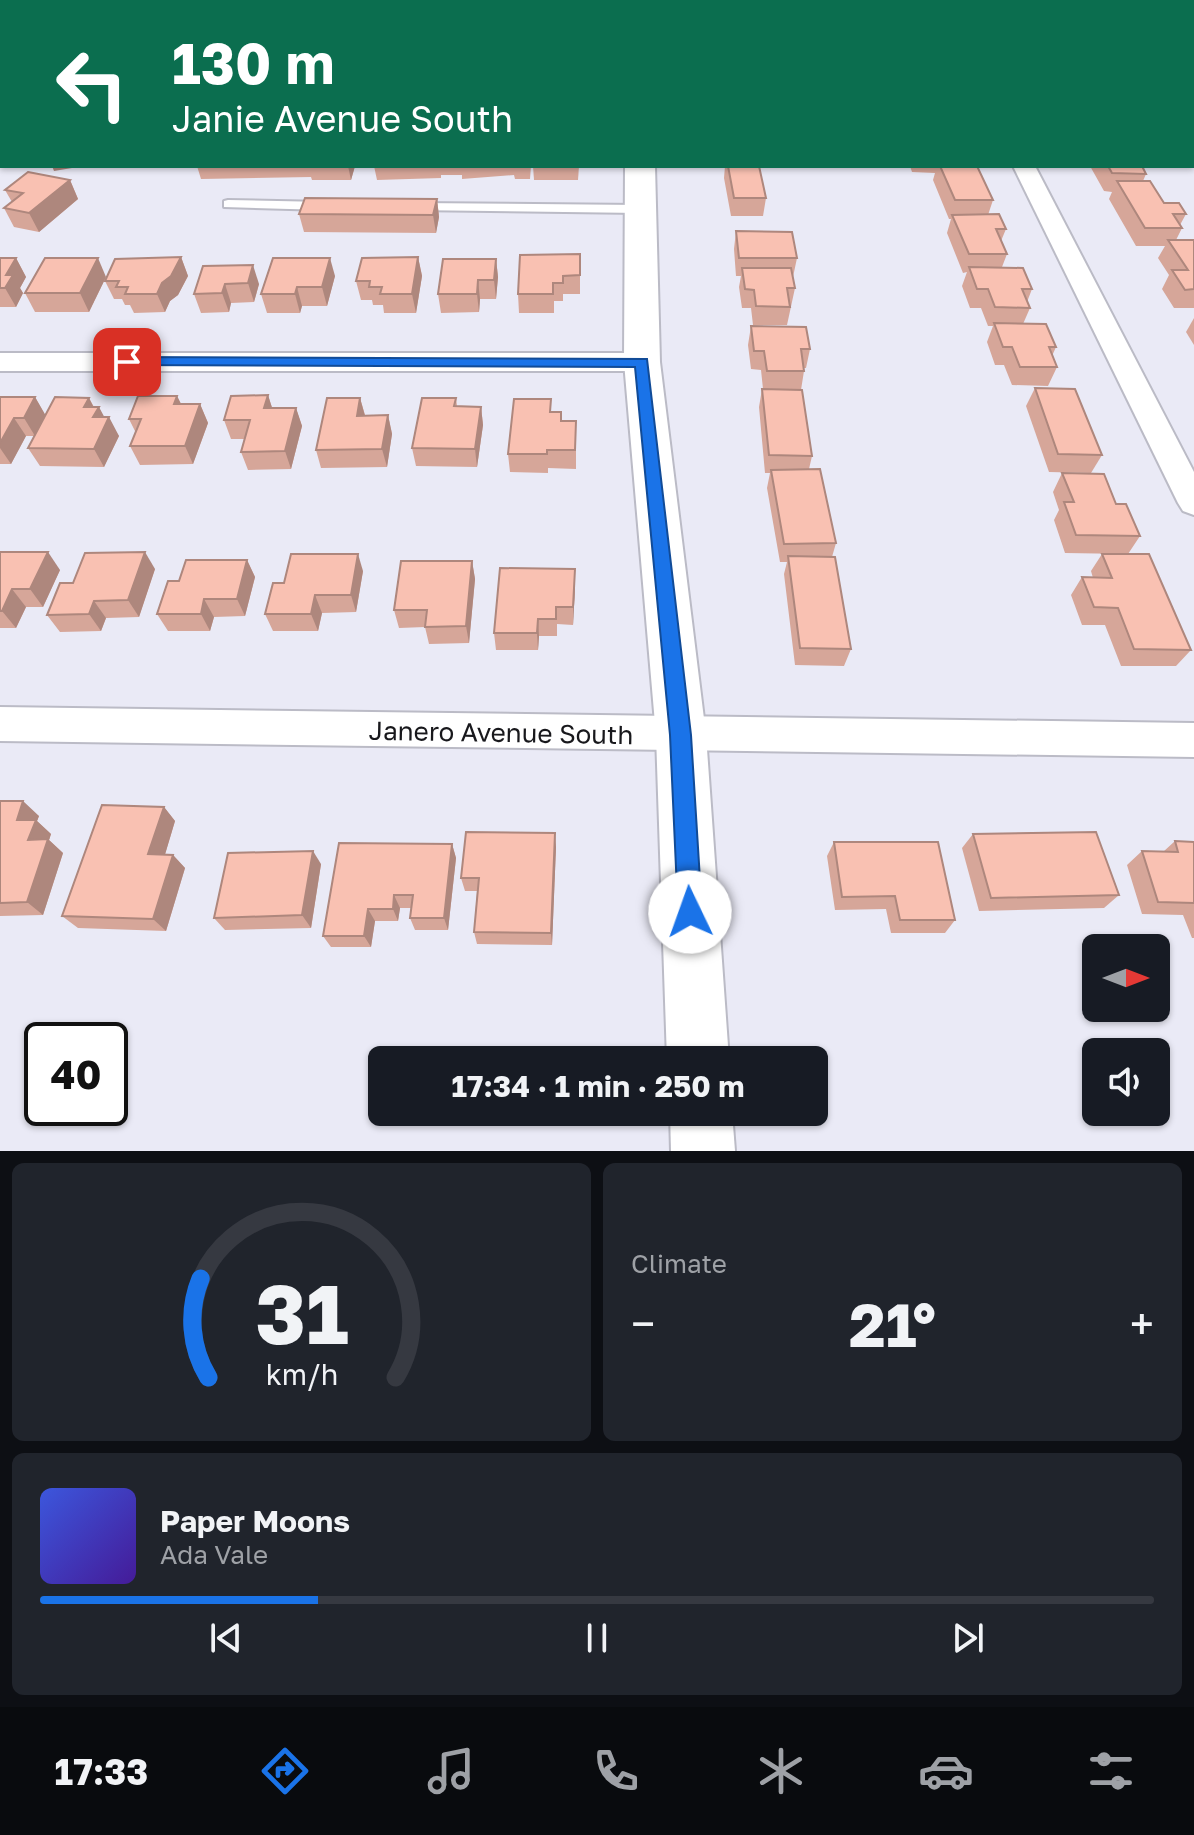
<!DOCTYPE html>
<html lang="en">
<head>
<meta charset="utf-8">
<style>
  body { margin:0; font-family:"Golos Text",sans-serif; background:#20242c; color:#f1f3f6; height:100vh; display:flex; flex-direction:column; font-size:30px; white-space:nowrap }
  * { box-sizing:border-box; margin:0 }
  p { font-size:26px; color:#9ea1a6 }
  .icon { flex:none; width:44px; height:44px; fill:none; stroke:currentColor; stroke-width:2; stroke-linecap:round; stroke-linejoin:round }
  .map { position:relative; height:1151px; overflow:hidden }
  .drawer { display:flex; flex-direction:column; gap:12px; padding:12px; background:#0d0f14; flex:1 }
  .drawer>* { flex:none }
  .guide { position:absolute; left:0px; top:0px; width:1194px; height:168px; box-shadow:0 2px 6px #0004; background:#0b6e4f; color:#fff; overflow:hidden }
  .needle { width:52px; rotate:90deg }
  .fabs { position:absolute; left:1082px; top:934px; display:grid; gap:16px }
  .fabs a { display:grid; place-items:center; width:88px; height:88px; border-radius:12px; background:#171b24; box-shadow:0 2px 6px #0004; font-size:40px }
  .speed { position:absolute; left:24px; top:1022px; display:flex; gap:16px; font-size:40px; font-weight:700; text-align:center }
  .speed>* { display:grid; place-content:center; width:104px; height:104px; border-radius:50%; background:#171b24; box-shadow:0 2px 6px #0004; line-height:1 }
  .speed .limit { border:4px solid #111; border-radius:12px; background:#fff; color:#111 }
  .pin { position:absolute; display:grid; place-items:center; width:68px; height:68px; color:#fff; margin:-34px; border-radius:16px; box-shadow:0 4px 12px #0006 }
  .me { position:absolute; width:88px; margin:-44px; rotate:357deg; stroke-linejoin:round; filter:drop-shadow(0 0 6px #0008) }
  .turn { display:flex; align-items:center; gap:28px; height:168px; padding:0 40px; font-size:36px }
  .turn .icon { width:104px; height:104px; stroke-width:2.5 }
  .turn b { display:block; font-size:56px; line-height:68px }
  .big { font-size:60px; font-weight:700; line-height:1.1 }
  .drawer .card { flex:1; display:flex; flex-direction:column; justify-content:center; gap:12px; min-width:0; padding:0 28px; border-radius:12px; background:#20242c }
  .drawer .dial { align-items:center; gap:0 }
  .dial svg { height:208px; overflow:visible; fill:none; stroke:#363941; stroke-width:7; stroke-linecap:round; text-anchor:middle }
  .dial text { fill:#f1f3f6; stroke:none }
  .song { display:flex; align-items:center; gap:24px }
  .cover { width:96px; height:96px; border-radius:12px; background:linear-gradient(135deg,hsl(230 70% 55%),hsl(260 70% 35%)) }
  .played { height:8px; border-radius:4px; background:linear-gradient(90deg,#1a73e8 25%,#363941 25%) }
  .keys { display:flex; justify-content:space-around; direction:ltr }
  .heat { display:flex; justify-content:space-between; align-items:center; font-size:44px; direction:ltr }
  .drawer .tiles { flex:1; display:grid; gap:12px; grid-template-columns:1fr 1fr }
  .card:last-child { grid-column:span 2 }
  .trip { position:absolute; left:368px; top:1046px; width:460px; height:80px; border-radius:12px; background:#171b24; box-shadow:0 2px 6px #0004; font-weight:700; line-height:80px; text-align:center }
  .tabs { display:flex; height:128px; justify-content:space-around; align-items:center; background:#090b0e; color:#9ea1a6 }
  .tabs .icon { width:56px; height:56px }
  .tabs .on { color:#1a73e8 }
  .tabs b { font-size:36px; color:#f1f3f6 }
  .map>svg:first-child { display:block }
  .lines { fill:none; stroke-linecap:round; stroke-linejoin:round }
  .lane-casing { stroke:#bbbbc6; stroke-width:4 }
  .street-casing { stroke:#bbbbc6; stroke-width:4 }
  .secondary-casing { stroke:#bbbbc6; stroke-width:4 }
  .lane { fill:#fff; fill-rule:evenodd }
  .street { fill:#fff; fill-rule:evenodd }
  .secondary { fill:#fff; fill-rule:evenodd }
  .wall { fill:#d6a699 }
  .shaded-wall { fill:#ae877d }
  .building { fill:#f9c1b2; stroke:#ae877d; stroke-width:2 }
  .route { fill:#1a73e8; stroke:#114b97; stroke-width:2 }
  .labels { text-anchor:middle; stroke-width:6; stroke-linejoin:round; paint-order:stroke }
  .street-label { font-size:26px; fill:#18181c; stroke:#fff }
</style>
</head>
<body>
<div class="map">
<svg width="1194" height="1151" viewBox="0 0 1194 1151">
  <rect width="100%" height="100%" fill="#eaeaf6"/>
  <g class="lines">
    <defs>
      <g id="lane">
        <polygon points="228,200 325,202 331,206 325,210 224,207 224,201"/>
        <polygon points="415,203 640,205 646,209 640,213 411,210 409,207"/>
      </g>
      <g id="street">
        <rect x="0" y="10" width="2" height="12"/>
        <rect x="1192" y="69" width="2" height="13"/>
        <polygon points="1013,166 1035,166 1194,472 1194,515 1183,511 1178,503"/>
        <polygon points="0,353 642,353 652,355 656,362 652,369 642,371 0,371"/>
        <polygon points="0,707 1194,723 1194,757 0,741"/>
      </g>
      <g id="secondary">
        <rect x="621" y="0" width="24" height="2"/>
        <polygon points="625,166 655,166 660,362 706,735 729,1060 667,1060 656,735 624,362"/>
        <polygon points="670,1112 732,1112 735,1151 671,1151"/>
      </g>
    </defs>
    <!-- lane casing -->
    <use href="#lane" class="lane-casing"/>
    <!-- street casing -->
    <use href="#street" class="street-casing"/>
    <!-- secondary casing -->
    <use href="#secondary" class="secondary-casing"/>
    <!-- lane -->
    <use href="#lane" class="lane"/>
    <!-- street -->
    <use href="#street" class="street"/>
    <!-- secondary -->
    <use href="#secondary" class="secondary"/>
  </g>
  <!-- wall -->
  <g class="wall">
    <rect x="836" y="0" width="51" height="2"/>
    <polygon points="1040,0 1120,0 1119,2 1040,2"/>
    <rect x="0" y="36" width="2" height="40"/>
    <polygon points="1194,91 1194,123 1192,122 1192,94"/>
    <polygon points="197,166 355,166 351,180 312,180 311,177 201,179"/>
    <polygon points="374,166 531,166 530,179 515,179 514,175 462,179 462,175 441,175 441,178 377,180"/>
    <polygon points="533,166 579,166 578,180 534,180"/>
    <polygon points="725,166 764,166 763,167 759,167 766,198 763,216 731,216 724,178"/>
    <polygon points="910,166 977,166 993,200 988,215 1006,229 1001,241 1007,254 1002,267 1032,289 1027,302 1030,308 1023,324 1056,347 1052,356 1057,367 1048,386 1012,385 1004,365 995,365 987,342 993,326 988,326 981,308 970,308 962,286 967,272 963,273 947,233 951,219 949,219 933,180 935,173 912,172"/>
    <polygon points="1090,166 1142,166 1146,174 1143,181 1164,203 1186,214 1180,225 1182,228 1176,240 1194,240 1194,308 1174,308 1162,289 1169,275 1158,258 1165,246 1136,246 1109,199 1112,192 1104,191"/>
    <polygon points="70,180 78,199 39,232 14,227 4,208 12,202 5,190"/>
    <polygon points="437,199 439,217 436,233 304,232 299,214"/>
    <polygon points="736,231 797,258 793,277 795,288 787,325 753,325 751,308 742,308 739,287 741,276 736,276 734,249"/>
    <polygon points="580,254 580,294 563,294 563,301 554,301 554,313 519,313 518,294"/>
    <polygon points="181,257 188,276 178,295 170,301 165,312 134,313 130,305 125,305 122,299 114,299 105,281"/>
    <polygon points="418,257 422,276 416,313 384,313 383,305 373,305 372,300 361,300 356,281"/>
    <polygon points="0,258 16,258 26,277 20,288 23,293 16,307 0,307"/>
    <polygon points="496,259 498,277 496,299 480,299 479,312 441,313 438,294"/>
    <polygon points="203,266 259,284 254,302 231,303 229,312 201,313 194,294"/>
    <polygon points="335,276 327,306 302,306 300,313 267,313 261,294"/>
    <polygon points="106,277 89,312 35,312 25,293"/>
    <polygon points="1194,318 1194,345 1186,332"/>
    <polygon points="751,326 810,349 806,368 804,368 804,371 801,390 812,456 809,469 836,543 832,557 851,649 844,666 795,665 784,574 787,562 780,562 767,488 770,473 765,473 759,407 762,389 763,389 761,370 751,369 748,345"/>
    <polygon points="1035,388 1102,455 1091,473 1049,472 1026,406"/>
    <polygon points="268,395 272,408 296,408 302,426 291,469 248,470 241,452 244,439 231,439 224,420"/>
    <polygon points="177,396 181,404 200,404 208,423 193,464 140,465 130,446 136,433 129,419"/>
    <polygon points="0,397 35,397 45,415 89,398 94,407 104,417 119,436 104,467 40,466 28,448 34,436 26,436 11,464 0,464"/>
    <polygon points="360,398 365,415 388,415 392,434 387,467 321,468 316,450"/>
    <polygon points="456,398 457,406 481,407 483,425 477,467 416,466 412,448"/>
    <polygon points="552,412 561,412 561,421 576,421 576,469 548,468 548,473 510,472 508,454"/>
    <polygon points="1062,473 1116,504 1140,536 1128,554 1065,553 1054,520 1059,510 1053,492"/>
    <polygon points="0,552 60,570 43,607 26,607 16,628 0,628"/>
    <polygon points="1102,554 1191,650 1176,666 1121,666 1105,625 1082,625 1071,595 1082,577 1093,578 1091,571"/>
    <polygon points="247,560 255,577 245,616 214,617 210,631 168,631 157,614 179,581"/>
    <polygon points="472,561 475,579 469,643 429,644 425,627 399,628 394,610"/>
    <polygon points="155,569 139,617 106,618 101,631 60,632 47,615 73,583"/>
    <polygon points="363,571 356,612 322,613 318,631 273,631 265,614 284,583"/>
    <polygon points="575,587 573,625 557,624 557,636 539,636 538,650 496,650 494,633"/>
    <polygon points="0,801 39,816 37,821 51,834 49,840 63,853 43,915 0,916"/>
    <polygon points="164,807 175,821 165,854 173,855 185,868 166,931 78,928 62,916"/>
    <polygon points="973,834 1119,895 1104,908 979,911 962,848"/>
    <polygon points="1175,841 1194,842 1194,938 1192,938 1183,915 1142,914 1127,865 1142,851 1163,852"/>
    <polygon points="834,842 955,920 945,933 891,933 886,909 835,910 827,856"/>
    <polygon points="452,844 456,858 448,930 415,930 410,918 411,908 400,908 398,921 375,921 371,947 331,947 323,936"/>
    <polygon points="556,847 552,945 477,944 474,932 477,891 465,891 461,878"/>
    <polygon points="321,864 311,928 225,930 214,918"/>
  </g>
  <!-- shaded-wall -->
  <g class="shaded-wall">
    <polygon points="151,0 191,0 192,2 152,2"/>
    <polygon points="52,166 84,166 54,171"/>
    <polygon points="348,166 355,166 351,180"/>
    <polygon points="70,180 78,199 39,232 29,213"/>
    <polygon points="437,199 439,217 436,233 433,215"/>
    <polygon points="181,257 188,276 178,295 170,301 165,312 157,294 162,283"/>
    <polygon points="418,257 422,276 416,313 412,294"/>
    <polygon points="16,258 26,277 20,288 23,293 16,307 5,288 6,275"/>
    <polygon points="98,258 106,277 89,312 80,293"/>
    <polygon points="330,258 335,276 327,306 322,287"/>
    <polygon points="496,259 498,277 496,299 494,280"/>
    <polygon points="253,265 259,284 254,302 248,283"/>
    <polygon points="478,280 480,299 479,312 477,294"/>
    <polygon points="225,284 231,303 229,312 222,293"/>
    <polygon points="297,287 302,306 300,313 295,294"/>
    <polygon points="268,395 274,414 264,408"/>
    <polygon points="177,396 186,414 174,404"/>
    <polygon points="35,397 46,416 35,436 24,418"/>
    <polygon points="89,398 96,412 99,407 107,422 109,417 119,436 104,467 94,449 84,407"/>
    <polygon points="360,398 365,416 357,416"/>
    <polygon points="200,404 208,423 193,464 185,446"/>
    <polygon points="481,407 483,425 477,467 475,449"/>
    <polygon points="296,408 302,426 291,469 285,451"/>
    <polygon points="388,415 392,434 387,467 382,449"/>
    <polygon points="14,418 26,436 11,464 0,448 0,443"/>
    <polygon points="48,552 60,570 43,607 30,589"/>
    <polygon points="145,552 155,569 139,617 128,600"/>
    <polygon points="358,554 363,571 356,612 351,595"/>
    <polygon points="247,560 255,577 245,616 237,599"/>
    <polygon points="472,561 475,579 469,643 466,626"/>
    <polygon points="575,569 575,587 573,625 573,607"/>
    <polygon points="12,589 26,607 16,628 2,611"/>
    <polygon points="315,595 322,613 318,631 311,614"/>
    <polygon points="204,599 214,617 210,631 201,614"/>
    <polygon points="94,601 106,618 101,631 89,614"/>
    <polygon points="538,619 539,636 538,650 537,633"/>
    <polygon points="23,801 39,816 37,821 51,834 49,840 63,853 43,915 27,902 28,840 17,820"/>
    <polygon points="164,807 175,821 161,868 148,854"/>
    <polygon points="555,833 556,847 552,945 551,933"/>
    <polygon points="452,844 456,858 448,930 444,918"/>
    <polygon points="313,851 321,864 311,928 302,915"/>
    <polygon points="173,855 185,868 166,931 153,919"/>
    <polygon points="394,895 400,908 398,921 393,909"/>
    <polygon points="368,909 375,921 371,947 364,936"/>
  </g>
  <!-- building -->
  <g class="building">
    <rect x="371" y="0" width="210" height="2"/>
    <polygon points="700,0 745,0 746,2 701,2"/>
    <polygon points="1081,0 1119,0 1118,2 1090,2"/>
    <rect x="0" y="36" width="2" height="22"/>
    <polygon points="1194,91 1194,103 1192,102 1192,94"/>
    <polygon points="728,166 759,166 766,198 734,198"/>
    <polygon points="940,166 977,166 993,200 955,200"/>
    <polygon points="1108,166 1142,166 1146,174 1112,173"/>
    <polygon points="28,172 70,180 29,213 4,208 23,193 5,190"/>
    <polygon points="1117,181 1150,181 1164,203 1179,203 1186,214 1173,214 1182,228 1145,228"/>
    <polygon points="305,198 437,199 433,215 299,214"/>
    <polygon points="999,214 1006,229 996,229 1007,254 969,254 952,215"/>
    <polygon points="736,231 792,232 797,258 739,258"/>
    <polygon points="1168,240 1194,240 1194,289 1185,290 1172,270 1188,270"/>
    <polygon points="580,254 580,275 563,276 563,283 553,283 553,294 518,294 520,255"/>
    <polygon points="181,257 171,276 162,283 157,294 125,294 128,287 116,287 119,281 105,281 115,259"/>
    <polygon points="418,257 412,294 380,294 382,287 369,287 370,281 356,281 362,258"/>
    <polygon points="0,258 16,258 6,275 13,275 5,288 0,288"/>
    <polygon points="45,258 98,258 80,293 25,293"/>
    <polygon points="273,258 330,258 322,287 297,287 295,294 261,294"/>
    <polygon points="443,259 496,259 494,280 478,280 477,294 438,294"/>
    <polygon points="253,265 248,283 225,284 222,293 194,294 203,266"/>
    <polygon points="969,267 1023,268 1032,289 1022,289 1030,308 995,307 988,289 977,289"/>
    <polygon points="742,268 791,268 795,288 787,288 790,307 756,306 754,290 745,289"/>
    <polygon points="994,323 1046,324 1056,347 1049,347 1057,367 1020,367 1012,347 1003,347"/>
    <polygon points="751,326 806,327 810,349 801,349 804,371 767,371 764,351 754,351"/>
    <polygon points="1035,388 1075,389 1102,455 1058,454"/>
    <polygon points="762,389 802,390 812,456 769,455"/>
    <polygon points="268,395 264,408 296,408 285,451 241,452 250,420 224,420 231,396"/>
    <polygon points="138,396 177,396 174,404 200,404 185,446 130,446 141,419 129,419"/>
    <polygon points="0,397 35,397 24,418 14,418 0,443"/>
    <polygon points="55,397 89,398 84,407 99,407 93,417 109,417 94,449 28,448"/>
    <polygon points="327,398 360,398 357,416 388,415 382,449 316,450"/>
    <polygon points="422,398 456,398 454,406 481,407 475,449 412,448"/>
    <polygon points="514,399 551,399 550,412 561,412 561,421 576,421 575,450 547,450 547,454 508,454"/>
    <polygon points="820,469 836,543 784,544 771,470"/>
    <polygon points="1062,473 1104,474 1116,504 1126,504 1140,536 1076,535 1064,502 1074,502"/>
    <polygon points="0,552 48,552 30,589 12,589 2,611 0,611"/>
    <polygon points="145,552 128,600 94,601 89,614 47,615 60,583 73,583 85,553"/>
    <polygon points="291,554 358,554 351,595 315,595 311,614 265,614 273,583 284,583"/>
    <polygon points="1102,554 1149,554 1191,650 1134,649 1118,608 1094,607 1082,577 1112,578"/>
    <polygon points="788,556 835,557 851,649 800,648"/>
    <polygon points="186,560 247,560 237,599 204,599 201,614 157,614 168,581 179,581"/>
    <polygon points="401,561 472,561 466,626 425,627 427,610 394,610"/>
    <polygon points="500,568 575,569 573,607 556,607 556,619 538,619 537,633 494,633"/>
    <polygon points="0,801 23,801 17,820 36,820 28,840 48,839 27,902 0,903"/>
    <polygon points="102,805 164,807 148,854 173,855 153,919 62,916"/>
    <polygon points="466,832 555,833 551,933 474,932 479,878 461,878"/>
    <polygon points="1096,832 1119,895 991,898 973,834"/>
    <polygon points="1175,841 1194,842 1194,903 1158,902 1142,851 1178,852"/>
    <polygon points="834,842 938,842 955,920 900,920 895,896 842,897"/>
    <polygon points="339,843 452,844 444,918 410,918 413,895 394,895 393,909 368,909 364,936 323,936"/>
    <polygon points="313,851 302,915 214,918 228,853"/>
  </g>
  <!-- route -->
  <polygon class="route" points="127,357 647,359 691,735 702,912 698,921 690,924 682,921 678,912 670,735 635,367 122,365 119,362"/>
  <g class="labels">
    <!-- street labels -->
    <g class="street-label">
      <text transform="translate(501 733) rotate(1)" y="9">Janero Avenue South</text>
    </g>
  </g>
</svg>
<div class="fabs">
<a><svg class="needle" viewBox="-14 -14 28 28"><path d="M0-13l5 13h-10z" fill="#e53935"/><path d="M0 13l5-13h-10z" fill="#9ea1a6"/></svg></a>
<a><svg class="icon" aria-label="sound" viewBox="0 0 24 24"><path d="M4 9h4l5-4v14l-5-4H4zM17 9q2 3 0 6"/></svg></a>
</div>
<div class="speed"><div class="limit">40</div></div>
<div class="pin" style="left:127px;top:362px;background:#d93025"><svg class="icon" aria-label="arrive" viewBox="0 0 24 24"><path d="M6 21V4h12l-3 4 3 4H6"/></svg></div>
<svg class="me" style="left:690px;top:912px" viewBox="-20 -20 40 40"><circle r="19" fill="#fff"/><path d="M0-13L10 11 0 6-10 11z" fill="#1a73e8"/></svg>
<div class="trip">17:34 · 1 min · 250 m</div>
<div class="guide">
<div class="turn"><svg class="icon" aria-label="left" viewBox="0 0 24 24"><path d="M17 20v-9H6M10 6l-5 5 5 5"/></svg><div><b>130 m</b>Janie Avenue South</div></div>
</div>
</div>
<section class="drawer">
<div class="tiles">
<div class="card dial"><svg viewBox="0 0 100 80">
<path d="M14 69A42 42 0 1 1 86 69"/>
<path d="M14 69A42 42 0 0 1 11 31" stroke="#1a73e8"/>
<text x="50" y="56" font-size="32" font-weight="700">31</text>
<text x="50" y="72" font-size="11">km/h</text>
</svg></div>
<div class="card"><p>Climate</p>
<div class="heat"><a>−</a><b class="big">21°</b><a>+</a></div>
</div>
<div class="card">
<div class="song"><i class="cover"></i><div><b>Paper Moons</b><p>Ada Vale</p></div></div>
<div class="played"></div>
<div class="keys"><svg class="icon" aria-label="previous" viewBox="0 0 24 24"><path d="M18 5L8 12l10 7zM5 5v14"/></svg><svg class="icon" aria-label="pause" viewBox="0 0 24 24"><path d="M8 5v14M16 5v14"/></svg><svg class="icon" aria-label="next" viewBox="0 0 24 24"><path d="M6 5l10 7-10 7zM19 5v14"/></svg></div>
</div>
</div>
</section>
<nav class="tabs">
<b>17:33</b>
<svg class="icon on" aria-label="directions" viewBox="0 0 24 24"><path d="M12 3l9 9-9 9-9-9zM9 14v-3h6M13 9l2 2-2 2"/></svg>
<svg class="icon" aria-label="music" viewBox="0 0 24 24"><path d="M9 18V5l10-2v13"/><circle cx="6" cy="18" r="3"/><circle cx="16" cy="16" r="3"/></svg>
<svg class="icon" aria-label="phone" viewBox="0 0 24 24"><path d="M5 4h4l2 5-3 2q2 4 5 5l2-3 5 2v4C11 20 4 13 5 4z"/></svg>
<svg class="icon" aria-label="climate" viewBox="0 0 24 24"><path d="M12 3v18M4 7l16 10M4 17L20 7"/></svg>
<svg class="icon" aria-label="car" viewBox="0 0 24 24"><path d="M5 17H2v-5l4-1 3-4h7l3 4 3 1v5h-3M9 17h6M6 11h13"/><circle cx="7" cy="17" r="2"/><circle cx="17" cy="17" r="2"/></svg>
<svg class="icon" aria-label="filters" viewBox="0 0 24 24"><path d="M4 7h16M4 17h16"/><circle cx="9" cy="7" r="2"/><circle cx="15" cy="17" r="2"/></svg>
</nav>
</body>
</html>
